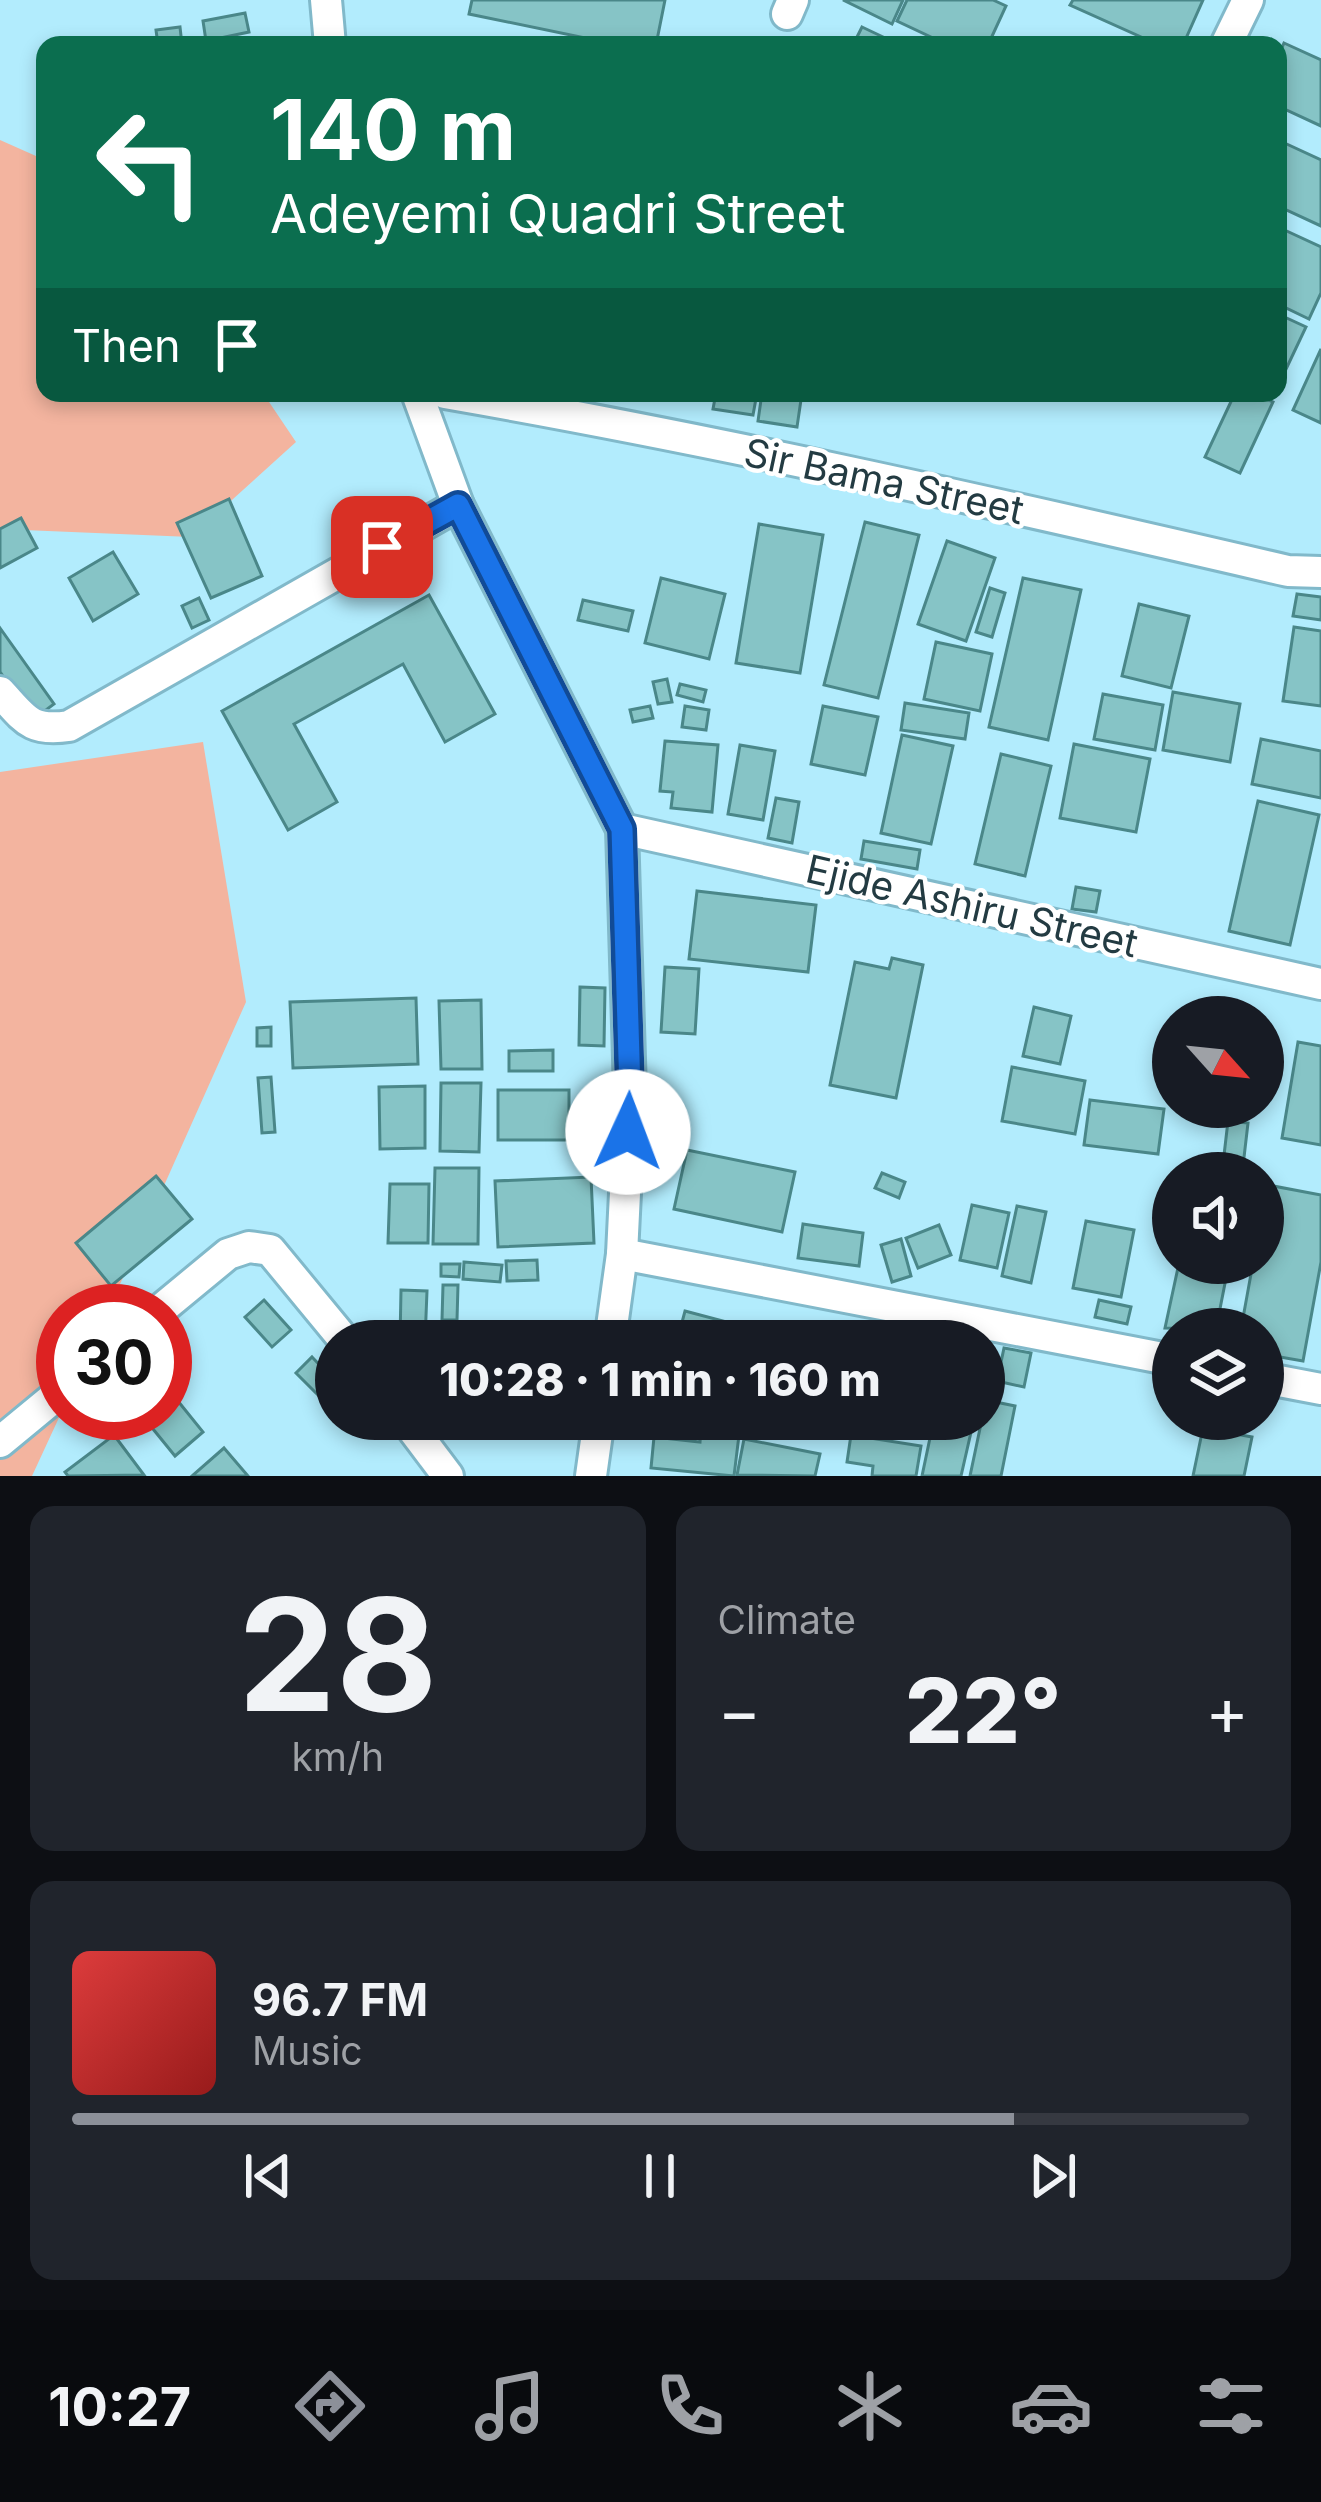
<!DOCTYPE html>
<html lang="en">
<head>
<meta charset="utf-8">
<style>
  body { margin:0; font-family:Inter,sans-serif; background:#20242c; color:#f1f3f6; height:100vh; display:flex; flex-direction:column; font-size:45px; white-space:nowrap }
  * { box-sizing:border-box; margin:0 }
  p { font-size:39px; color:#9ea1a6 }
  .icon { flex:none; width:66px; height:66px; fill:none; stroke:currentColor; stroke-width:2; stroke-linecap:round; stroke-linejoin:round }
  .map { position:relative; height:1476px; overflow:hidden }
  .panel { display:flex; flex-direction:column; gap:30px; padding:30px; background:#0d0f14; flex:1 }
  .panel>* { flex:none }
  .banner { position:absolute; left:36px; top:36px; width:1251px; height:366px; border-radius:24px; box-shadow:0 6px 18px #0003; background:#0b6e4f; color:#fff; overflow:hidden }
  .needle { width:78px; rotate:117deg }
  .tools { position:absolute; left:1152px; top:996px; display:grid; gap:24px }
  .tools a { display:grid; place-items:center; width:132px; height:132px; border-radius:50%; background:#171b24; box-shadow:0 6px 18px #0003; font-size:60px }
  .speed { position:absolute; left:36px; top:1284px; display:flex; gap:24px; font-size:60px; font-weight:700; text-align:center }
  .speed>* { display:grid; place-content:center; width:156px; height:156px; border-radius:50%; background:#171b24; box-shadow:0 6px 18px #0003; line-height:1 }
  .speed .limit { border:18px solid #d22; background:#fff; color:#111 }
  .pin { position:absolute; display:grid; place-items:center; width:102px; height:102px; color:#fff; margin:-51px; border-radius:24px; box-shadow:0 6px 18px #0006 }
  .me { position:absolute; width:132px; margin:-66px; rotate:2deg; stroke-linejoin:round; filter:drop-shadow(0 0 9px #0008) }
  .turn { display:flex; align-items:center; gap:42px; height:252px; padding:0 36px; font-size:54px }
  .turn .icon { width:156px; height:156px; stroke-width:2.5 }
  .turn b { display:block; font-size:84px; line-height:102px }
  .then { display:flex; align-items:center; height:114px; padding:0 36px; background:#0003; gap:24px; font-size:45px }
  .big { font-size:90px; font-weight:800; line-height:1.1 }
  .panel .tile { flex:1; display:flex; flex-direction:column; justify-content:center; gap:18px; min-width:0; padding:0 42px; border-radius:24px; background:#20242c }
  .panel .dial { align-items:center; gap:0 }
  .dial b { font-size:156px; line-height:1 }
  .song { display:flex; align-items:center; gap:36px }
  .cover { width:144px; height:144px; border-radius:18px; background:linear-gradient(135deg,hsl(0 70% 55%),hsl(0 70% 35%)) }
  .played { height:12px; border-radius:6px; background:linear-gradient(90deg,#8c9099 80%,#363941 80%) }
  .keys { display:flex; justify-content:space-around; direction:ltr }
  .heat { display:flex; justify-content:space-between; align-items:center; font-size:66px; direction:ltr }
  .panel .tiles { flex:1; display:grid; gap:30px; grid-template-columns:1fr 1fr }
  .tile:last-child { grid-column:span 2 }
  .trip { position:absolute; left:315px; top:1320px; width:690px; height:120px; border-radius:60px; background:#171b24; box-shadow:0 6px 18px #0003; font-weight:800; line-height:120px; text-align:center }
  .tab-bar { display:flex; height:192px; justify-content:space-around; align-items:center; background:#090b0e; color:#9ea1a6 }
  .tab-bar .icon { width:84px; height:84px }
  .tab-bar .active { color:#8c9099 }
  .tab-bar b { font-size:54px; color:#f1f3f6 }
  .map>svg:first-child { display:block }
  .green { fill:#f3b49f }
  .building { fill:#86c4c6; stroke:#4a8789; stroke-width:3 }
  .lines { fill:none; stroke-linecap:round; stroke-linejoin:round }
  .minor-casing { stroke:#81b9ca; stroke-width:36 }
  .minor { stroke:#fff; stroke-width:30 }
  .route-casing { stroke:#114b97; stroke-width:30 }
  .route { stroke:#1a73e8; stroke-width:21 }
  .labels { text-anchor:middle; stroke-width:9; stroke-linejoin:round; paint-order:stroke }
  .street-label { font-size:39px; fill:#233b42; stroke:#fff }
</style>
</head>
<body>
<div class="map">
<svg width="1321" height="1476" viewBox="0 0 1321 1476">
  <rect width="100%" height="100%" fill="#b2ecfd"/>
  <!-- green -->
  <g class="green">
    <polygon points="0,140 45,160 45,393 263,393 296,442 191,537 0,529"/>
    <polygon points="203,742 246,1002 108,1311 63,1311 63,1409 32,1476 0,1476 0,772"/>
  </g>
  <!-- building -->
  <g class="building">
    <polygon points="472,0 665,0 656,45 619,45 469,14"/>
    <polygon points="843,0 903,0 892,24"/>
    <polygon points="907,0 993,0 1006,6 988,45 948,45 897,21"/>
    <polygon points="1073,0 1203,0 1183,45 1159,45 1070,5"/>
    <polygon points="245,13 249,32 206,41 203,21"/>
    <polygon points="180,27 182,45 158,45 156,30"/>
    <polygon points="862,27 900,45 853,45"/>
    <polygon points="1284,43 1321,60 1321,126 1278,106 1278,56"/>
    <polygon points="1278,140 1321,160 1321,226 1278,206"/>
    <polygon points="1278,227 1321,247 1321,293 1309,319 1278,304"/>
    <polygon points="1278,314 1306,327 1278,386"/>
    <polygon points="1321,349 1321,423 1293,410"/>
    <polygon points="716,393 757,393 753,415 713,409"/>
    <polygon points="762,393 802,393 797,427 758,421"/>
    <polygon points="1235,393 1254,393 1273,402 1240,473 1205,457"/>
    <polygon points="229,499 262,576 211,598 177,523"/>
    <polygon points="21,518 37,548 0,568 0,529"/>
    <polygon points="865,522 919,535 878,698 824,685"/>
    <polygon points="759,524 823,535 800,673 736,663"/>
    <polygon points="947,541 995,558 966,641 918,624"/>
    <polygon points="113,552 138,594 93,621 69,578"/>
    <polygon points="661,578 725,594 709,659 645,643"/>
    <polygon points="1023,578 1081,590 1048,740 989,727"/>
    <polygon points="990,588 1005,593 992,637 976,632"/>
    <polygon points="1297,594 1321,597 1321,620 1293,616"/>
    <polygon points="429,595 495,714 445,742 403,664 294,724 337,802 288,830 222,711"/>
    <polygon points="199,598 209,620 192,628 182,606"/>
    <polygon points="583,600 633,611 628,631 578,620"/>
    <polygon points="1139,604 1189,616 1171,688 1122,676"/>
    <polygon points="1294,627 1321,631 1321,706 1283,701"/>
    <polygon points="0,628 54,704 34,719 0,672"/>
    <polygon points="936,642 992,654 980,711 924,699"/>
    <polygon points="667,679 672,702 658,704 653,682"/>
    <polygon points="680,684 706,690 703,702 677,695"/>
    <polygon points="1173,692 1240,704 1230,762 1163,750"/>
    <polygon points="1103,694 1163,705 1155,750 1094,739"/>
    <polygon points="905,703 969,713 965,739 901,730"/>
    <polygon points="650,706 653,718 633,722 630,710"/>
    <polygon points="685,706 709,710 706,730 682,727"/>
    <polygon points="823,706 878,717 865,775 811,764"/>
    <polygon points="902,735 953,746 931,844 881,833"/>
    <polygon points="1261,739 1321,751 1321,798 1252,784"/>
    <polygon points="665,741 718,745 712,812 671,808 673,792 660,791"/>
    <polygon points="1074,744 1150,759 1136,832 1060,818"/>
    <polygon points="740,745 775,751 763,820 728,814"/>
    <polygon points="1001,754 1051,766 1025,876 975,864"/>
    <polygon points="776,798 799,802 792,843 768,838"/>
    <polygon points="1258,801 1319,815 1290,945 1229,931"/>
    <polygon points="864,841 920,850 917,869 861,859"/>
    <polygon points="1076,887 1100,891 1096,912 1072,909"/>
    <polygon points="697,891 816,905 808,972 689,959"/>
    <polygon points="892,958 923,965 896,1098 830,1085 855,962 889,969"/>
    <polygon points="665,967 699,969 695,1034 661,1032"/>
    <polygon points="580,987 605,988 604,1046 579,1045"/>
    <polygon points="416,998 418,1064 293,1068 290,1002"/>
    <polygon points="481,1000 482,1069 441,1069 439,1001"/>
    <polygon points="1034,1007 1071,1016 1060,1064 1023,1056"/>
    <polygon points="271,1027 271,1046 257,1046 257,1028"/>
    <polygon points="1298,1042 1321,1046 1321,1145 1282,1138"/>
    <polygon points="553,1050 553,1071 509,1071 509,1051"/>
    <polygon points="1012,1067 1085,1081 1075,1134 1002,1121"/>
    <polygon points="271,1077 275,1132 262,1133 258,1078"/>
    <polygon points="441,1083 481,1083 479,1152 440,1151"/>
    <polygon points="425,1086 425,1148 380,1149 379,1087"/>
    <rect x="498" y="1090" width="71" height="50"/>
    <polygon points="1090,1100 1164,1109 1158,1154 1084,1145"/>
    <polygon points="1228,1121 1248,1123 1243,1166 1223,1164"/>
    <polygon points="653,1135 677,1136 676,1165 653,1164"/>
    <polygon points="687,1150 795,1172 782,1232 674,1209"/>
    <polygon points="435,1168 479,1168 478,1244 433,1244"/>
    <polygon points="882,1173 905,1182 899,1198 875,1188"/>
    <polygon points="156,1176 192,1219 111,1286 76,1243"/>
    <polygon points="591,1177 594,1243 498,1247 495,1181"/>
    <polygon points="390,1184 429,1184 428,1243 388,1243"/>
    <polygon points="1268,1185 1321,1195 1321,1262 1303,1361 1263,1354 1263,1329 1241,1329 1253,1263 1263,1263 1263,1211"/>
    <polygon points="972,1205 1009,1213 997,1268 960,1260"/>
    <polygon points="1017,1206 1046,1212 1031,1283 1002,1276"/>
    <polygon points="1086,1221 1134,1230 1121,1297 1073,1288"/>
    <polygon points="803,1224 863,1233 859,1266 798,1258"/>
    <polygon points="939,1225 951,1255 918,1268 906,1238"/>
    <polygon points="901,1239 911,1276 892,1282 881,1245"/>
    <polygon points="537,1260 538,1280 507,1281 506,1261"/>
    <polygon points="464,1262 502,1265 500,1282 463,1279"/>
    <polygon points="1179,1263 1229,1263 1216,1329 1165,1328"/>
    <polygon points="441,1264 460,1264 459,1277 441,1276"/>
    <polygon points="443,1285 458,1285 457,1320 442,1320"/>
    <polygon points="401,1290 427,1291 425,1341 400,1341"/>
    <polygon points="264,1300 291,1330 272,1347 245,1317"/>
    <polygon points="1099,1300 1131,1307 1127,1324 1095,1317"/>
    <polygon points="685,1311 757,1330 754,1341 677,1341"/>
    <polygon points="1004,1348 1031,1353 1024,1387 997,1381"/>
    <polygon points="312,1357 336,1382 336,1413 296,1373"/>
    <polygon points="165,1385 203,1432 175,1456 140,1413 165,1413"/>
    <polygon points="986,1400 1015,1406 1001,1476 970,1476"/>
    <polygon points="430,1419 523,1419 522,1434 429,1428"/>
    <polygon points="551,1419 575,1419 573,1436 549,1434"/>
    <polygon points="657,1419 741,1419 734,1476 651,1468 654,1437 700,1442 701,1427 656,1422"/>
    <polygon points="934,1419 974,1419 961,1476 922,1476"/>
    <polygon points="1203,1428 1252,1437 1244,1476 1193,1476"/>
    <polygon points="114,1435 144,1475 68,1476 65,1472"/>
    <polygon points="851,1435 921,1446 916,1476 872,1476 873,1466 847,1462"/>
    <polygon points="744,1439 820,1454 815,1476 737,1475"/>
    <polygon points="224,1448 248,1476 192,1476"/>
  </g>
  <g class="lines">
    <defs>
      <g id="minor">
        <polyline points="326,0 330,45"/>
        <polyline points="787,14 793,0"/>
        <polyline points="1226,45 1248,0"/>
        <polyline points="417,393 458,505 622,829 630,1091 622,1254 610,1341"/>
        <path d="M 445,393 C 728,442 1008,506 1288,571 L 1321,572"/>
        <path d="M 0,692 C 25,719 30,732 69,726 L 458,505"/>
        <polyline points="622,829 1321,984"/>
        <polyline points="622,1254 1173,1360"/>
        <polyline points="159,1311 228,1254 249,1247 270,1250 345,1341"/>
        <polyline points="1263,1378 1321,1389"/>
        <polyline points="405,1419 448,1476"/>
        <polyline points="0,1442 63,1390"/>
        <polyline points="591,1476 599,1419"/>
      </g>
    </defs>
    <!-- minor casing -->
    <use href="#minor" class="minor-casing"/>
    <!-- minor -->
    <use href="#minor" class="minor"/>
  </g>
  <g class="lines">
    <defs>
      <polyline id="route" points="382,547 458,505 622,829 630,1091 628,1132"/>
    </defs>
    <!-- route casing -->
    <use href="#route" class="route-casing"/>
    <!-- route -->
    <use href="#route" class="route"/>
  </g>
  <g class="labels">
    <!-- street labels -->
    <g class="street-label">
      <text transform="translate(884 481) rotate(12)" y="14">Sir Bama Street</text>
      <text transform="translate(972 906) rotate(13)" y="14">Ejide Ashiru Street</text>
    </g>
  </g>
</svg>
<div class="tools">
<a><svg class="needle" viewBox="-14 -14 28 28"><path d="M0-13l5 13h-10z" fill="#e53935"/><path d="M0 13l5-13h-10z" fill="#9ea1a6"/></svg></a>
<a><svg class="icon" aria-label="sound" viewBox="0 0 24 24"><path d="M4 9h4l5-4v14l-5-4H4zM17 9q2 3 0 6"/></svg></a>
<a><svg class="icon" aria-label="layers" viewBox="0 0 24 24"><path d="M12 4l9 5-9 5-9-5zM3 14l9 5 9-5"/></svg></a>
</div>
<div class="speed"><div class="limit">30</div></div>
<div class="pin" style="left:382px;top:547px;background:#d93025"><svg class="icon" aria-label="arrive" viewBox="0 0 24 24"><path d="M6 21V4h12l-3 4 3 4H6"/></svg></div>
<svg class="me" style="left:628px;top:1132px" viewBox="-20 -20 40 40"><circle r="19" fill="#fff"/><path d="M0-13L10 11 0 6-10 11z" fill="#1a73e8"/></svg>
<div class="trip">10:28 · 1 min · 160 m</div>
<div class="banner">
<div class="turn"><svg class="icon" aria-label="left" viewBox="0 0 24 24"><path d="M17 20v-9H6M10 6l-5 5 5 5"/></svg><div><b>140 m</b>Adeyemi Quadri Street</div></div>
<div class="then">Then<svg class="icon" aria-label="arrive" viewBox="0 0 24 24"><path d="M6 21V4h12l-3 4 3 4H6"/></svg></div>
</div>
</div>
<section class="panel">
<div class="tiles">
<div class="tile dial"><b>28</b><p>km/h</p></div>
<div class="tile"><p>Climate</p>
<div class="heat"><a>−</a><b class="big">22°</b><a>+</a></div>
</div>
<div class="tile">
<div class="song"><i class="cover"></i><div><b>96.7 FM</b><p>Music</p></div></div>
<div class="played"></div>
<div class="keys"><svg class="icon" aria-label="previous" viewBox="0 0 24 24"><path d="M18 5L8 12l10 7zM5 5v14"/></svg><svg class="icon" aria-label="pause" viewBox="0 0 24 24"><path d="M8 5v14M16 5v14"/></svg><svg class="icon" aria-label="next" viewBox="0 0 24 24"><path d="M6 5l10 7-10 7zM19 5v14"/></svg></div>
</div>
</div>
</section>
<nav class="tab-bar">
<b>10:27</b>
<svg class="icon active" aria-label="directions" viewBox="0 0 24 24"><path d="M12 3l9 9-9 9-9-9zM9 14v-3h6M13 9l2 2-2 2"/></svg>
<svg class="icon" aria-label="music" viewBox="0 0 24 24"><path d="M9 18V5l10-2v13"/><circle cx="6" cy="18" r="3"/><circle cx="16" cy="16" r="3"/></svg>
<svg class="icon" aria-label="phone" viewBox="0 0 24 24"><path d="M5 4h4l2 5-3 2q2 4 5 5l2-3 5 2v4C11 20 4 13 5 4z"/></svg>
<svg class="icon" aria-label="climate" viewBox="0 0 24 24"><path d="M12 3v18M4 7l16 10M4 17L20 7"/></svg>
<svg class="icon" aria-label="car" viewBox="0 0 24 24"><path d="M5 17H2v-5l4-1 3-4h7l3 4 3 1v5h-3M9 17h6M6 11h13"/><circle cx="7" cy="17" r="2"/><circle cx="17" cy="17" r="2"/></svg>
<svg class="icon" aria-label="filters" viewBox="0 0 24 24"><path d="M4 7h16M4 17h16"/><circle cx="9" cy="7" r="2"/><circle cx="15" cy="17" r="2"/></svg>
</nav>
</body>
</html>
